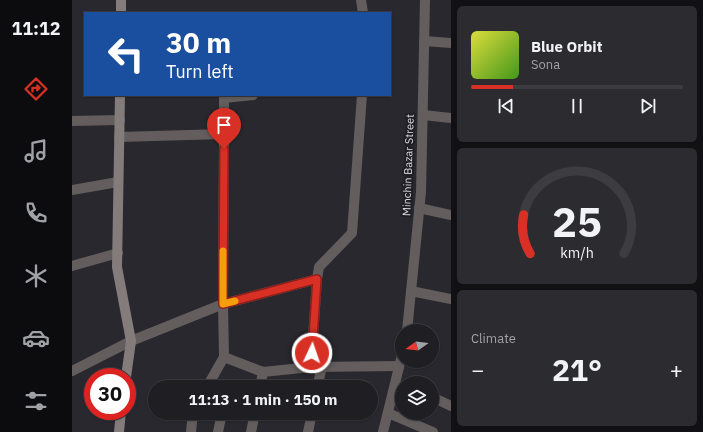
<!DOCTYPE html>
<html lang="en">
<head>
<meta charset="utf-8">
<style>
  body { margin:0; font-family:"IBM Plex Sans",sans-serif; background:#2c2b30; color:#f1f3f6; height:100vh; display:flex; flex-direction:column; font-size:15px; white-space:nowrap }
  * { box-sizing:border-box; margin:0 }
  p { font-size:13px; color:#a1a2a6 }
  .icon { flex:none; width:22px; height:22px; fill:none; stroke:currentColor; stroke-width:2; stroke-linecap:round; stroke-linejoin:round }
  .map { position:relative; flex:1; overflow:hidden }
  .side { display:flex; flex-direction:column; gap:6px; padding:6px; background:#111013; width:252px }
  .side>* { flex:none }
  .banner { position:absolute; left:12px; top:12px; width:307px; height:84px; border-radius:0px; box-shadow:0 1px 3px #0004,0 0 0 1px #3c3c41; background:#1a4fa0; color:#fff; overflow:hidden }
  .needle { width:26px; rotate:256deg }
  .fabs { position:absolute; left:323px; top:324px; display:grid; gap:8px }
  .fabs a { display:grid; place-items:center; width:44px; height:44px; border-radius:50%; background:#1f1e23; box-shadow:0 1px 3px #0004,0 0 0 1px #3c3c41; font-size:20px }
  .speed { position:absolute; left:12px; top:368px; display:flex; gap:8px; font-size:20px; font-weight:700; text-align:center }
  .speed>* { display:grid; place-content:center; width:52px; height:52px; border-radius:50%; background:#1f1e23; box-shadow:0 1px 3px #0004,0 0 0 1px #3c3c41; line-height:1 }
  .speed .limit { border:6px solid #d22; background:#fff; color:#111 }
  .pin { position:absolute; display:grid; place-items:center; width:34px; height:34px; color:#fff; margin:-41px -17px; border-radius:50% 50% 50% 0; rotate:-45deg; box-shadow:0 0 4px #0007 }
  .pin .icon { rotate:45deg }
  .me { position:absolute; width:44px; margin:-22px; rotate:3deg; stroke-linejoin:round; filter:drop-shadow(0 0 3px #0008) }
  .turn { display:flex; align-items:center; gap:14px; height:84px; padding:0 16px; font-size:18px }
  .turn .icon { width:52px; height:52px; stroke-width:2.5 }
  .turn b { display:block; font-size:28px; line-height:34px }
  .big { font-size:30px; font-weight:800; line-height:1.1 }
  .side .tile { flex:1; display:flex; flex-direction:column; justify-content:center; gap:6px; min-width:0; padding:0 14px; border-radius:6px; background:#2c2b30 }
  .side .dial { align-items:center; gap:0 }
  .dial svg { height:104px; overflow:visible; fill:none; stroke:#3c3c41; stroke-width:7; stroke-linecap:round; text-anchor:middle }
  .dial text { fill:#f1f3f6; stroke:none }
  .song { display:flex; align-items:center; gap:12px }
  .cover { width:48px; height:48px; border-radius:6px; background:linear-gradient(135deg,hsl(60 70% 55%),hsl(100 70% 35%)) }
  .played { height:4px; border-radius:2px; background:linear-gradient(90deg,#d93025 20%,#3c3c41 20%) }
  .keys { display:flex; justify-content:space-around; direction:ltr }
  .heat { display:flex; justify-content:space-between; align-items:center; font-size:22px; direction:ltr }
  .trip { position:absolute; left:76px; top:380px; width:230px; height:40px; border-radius:20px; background:#1f1e23; box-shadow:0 1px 3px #0004,0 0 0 1px #3c3c41; font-weight:800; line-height:40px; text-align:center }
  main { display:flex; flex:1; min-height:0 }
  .menu { display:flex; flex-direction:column; width:72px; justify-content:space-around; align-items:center; background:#0c0c0e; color:#a1a2a6 }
  .menu .icon { width:28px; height:28px }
  .menu .active { color:#d93025 }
  .menu b { font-size:18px; color:#f1f3f6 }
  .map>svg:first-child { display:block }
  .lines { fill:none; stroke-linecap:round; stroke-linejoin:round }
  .street { stroke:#635e5d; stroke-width:10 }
  .secondary { stroke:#837c7b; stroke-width:10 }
  .route-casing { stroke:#8d1f18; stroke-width:10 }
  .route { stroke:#d93025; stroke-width:7 }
  .slow { stroke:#f59e0b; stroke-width:7 }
  .labels { text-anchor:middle; stroke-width:4; stroke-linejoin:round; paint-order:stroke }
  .street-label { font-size:11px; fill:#dcdbe0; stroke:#201f26 }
</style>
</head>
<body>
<main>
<nav class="menu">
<b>11:12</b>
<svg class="icon active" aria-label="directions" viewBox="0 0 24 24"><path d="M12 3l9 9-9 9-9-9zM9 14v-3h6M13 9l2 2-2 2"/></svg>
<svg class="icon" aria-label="music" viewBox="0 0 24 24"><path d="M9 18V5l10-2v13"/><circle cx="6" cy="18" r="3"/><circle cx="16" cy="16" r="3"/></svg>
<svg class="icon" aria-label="phone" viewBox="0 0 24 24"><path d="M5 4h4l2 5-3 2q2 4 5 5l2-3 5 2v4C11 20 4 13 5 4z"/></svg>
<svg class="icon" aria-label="climate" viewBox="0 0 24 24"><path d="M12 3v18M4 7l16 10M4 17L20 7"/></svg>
<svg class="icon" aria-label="car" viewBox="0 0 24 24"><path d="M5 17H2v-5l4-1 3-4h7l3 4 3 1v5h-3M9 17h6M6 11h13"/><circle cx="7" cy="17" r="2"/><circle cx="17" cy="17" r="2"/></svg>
<svg class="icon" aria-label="filters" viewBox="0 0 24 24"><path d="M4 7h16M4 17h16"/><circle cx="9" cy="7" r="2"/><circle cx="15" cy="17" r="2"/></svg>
</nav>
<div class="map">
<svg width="379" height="432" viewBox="0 0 379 432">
  <rect width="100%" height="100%" fill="#29282f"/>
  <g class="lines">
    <!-- street -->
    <g class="street">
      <polyline points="289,0 291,13"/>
      <polyline points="352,41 379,43"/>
      <polyline points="351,115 379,118"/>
      <polyline points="0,121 48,120"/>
      <polyline points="152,134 152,98 181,95"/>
      <polyline points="47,137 152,134 151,304 152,357"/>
      <polyline points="0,190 46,182"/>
      <polyline points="347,208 379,215"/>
      <polyline points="0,266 46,253"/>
      <polyline points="339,291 379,299"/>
      <polyline points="335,331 349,192 353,0"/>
      <polyline points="239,367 245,279 247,267 280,233 290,95"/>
      <polyline points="0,371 59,341 151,304 245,279"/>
      <polyline points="135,387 152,357 191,372 239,367 327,366"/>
      <polyline points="188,387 191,372"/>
      <polyline points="245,387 250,367"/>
      <polyline points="360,397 379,406"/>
      <polyline points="316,413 361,432"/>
      <polyline points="119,432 121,413"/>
      <polyline points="146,432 150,413"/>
      <polyline points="179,432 183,413"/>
      <polyline points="236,432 240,413"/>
      <polyline points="311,432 330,355"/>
    </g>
    <!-- secondary -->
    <g class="secondary">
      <polyline points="49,13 49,0"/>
      <polyline points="48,95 45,267 59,341 54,377"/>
      <polyline points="47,432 49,411"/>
    </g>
  </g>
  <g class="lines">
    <defs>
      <polyline id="route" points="152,149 151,304 245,279 240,353"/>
    </defs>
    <!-- route casing -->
    <use href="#route" class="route-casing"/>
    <!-- route -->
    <use href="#route" class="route"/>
    <!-- slow -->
    <polyline class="slow" points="151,251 151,304 163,301"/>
  </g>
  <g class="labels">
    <!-- street labels -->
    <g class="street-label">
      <text transform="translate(336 165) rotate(-88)" y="4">Minchin Bazar Street</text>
    </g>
  </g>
</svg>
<div class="fabs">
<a><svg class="needle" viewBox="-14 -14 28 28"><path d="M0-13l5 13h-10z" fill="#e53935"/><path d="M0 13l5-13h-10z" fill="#a1a2a6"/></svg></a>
<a><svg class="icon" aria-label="layers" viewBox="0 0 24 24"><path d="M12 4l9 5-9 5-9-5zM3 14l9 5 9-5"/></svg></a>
</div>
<div class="speed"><div class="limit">30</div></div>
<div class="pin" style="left:152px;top:149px;background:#d93025"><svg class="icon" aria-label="arrive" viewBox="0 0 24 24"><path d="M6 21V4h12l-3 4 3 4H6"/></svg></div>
<svg class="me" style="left:240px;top:353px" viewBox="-20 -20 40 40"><circle r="17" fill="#d93025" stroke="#fff" stroke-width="3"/><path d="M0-11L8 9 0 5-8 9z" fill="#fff"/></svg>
<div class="trip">11:13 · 1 min · 150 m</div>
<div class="banner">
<div class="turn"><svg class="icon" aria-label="left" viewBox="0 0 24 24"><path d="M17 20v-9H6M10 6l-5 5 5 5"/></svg><div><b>30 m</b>Turn left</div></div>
</div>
</div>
<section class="side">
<div class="tile">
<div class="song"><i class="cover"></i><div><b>Blue Orbit</b><p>Sona</p></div></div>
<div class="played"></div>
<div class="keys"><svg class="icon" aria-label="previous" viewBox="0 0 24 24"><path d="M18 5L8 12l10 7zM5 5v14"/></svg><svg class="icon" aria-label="pause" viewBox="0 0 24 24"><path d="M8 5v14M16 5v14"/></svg><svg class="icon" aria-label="next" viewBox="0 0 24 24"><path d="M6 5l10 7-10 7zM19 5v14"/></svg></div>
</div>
<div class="tile dial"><svg viewBox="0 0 100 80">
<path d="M14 69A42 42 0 1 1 86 69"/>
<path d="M14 69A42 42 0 0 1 9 39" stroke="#d93025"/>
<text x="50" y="56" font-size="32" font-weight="700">25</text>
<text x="50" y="72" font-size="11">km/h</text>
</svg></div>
<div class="tile"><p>Climate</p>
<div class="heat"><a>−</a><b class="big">21°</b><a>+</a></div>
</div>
</section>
</main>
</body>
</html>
